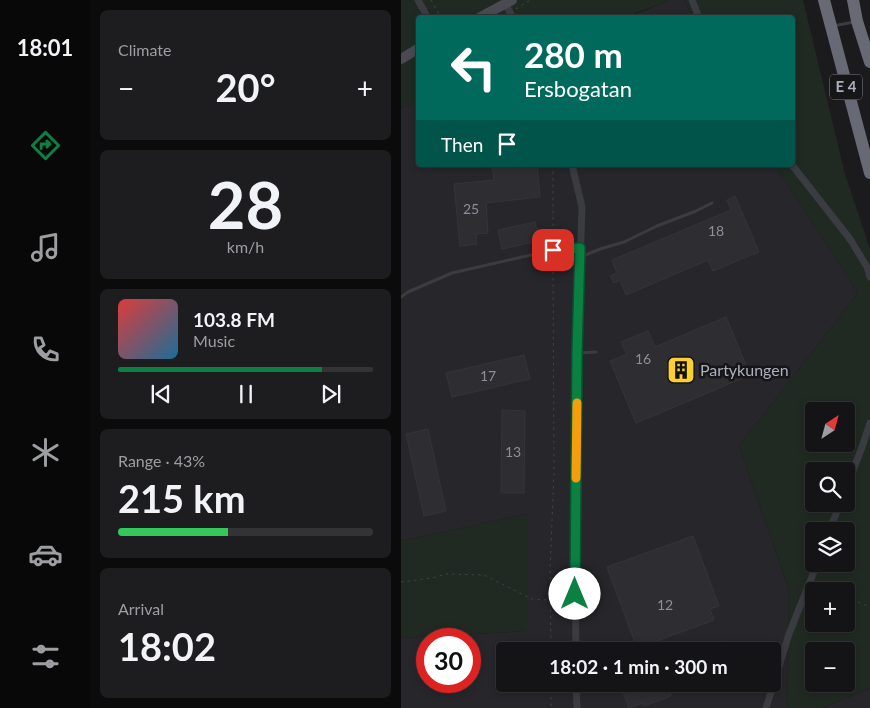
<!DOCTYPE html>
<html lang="en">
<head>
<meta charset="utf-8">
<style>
  body { margin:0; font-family:Lato,sans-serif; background:#1d1d1f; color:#f1f3f6; height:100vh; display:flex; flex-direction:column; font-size:19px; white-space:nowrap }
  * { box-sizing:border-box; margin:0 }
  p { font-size:16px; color:#9d9ea1 }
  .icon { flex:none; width:28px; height:28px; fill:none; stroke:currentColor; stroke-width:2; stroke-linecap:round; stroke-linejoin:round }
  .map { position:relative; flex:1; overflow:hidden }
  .sheet { display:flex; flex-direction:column; gap:10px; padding:10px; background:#0b0b0c; width:311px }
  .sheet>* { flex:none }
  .guide { position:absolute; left:15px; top:15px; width:379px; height:152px; border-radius:5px; box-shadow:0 2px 8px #0003,0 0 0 1px #333335; background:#00695c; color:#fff; overflow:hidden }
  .needle { width:32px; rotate:36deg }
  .buttons { position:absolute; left:404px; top:402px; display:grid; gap:10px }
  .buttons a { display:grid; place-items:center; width:50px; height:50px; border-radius:5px; background:#141416; box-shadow:0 2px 8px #0003,0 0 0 1px #333335; font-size:25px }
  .speed { position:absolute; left:15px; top:628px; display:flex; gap:10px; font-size:25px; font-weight:700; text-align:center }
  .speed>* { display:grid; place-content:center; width:65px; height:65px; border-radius:50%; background:#141416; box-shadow:0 2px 8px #0003,0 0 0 1px #333335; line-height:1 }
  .speed .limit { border:8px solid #d22; background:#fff; color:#111 }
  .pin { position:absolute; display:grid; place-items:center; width:42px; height:42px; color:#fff; margin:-21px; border-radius:10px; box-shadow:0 2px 8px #0006 }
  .me { position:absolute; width:55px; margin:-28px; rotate:0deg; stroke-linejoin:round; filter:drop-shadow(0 0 4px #0008) }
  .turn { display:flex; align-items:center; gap:18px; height:105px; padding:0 25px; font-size:22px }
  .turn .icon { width:65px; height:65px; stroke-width:2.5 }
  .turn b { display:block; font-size:35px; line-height:42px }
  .then { display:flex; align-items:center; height:48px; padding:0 25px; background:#0003; gap:10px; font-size:19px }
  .big { font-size:38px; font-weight:700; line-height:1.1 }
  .sheet .tile { flex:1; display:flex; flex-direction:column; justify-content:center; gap:8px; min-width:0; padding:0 18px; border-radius:8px; background:#1d1d1f }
  .sheet .dial { align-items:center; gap:0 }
  .dial b { font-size:65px; line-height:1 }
  .song { display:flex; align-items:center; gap:15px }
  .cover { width:60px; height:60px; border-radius:8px; background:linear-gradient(135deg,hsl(0 70% 55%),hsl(200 70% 35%)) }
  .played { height:5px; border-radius:2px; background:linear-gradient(90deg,#0b8043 80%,#333335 80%) }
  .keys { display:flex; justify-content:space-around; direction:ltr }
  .heat { display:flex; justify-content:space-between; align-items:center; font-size:28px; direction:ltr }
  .charge { height:8px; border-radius:4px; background:linear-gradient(90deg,#34c759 43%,#333335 0) }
  .trip { position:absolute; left:95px; top:642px; width:285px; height:50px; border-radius:5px; background:#141416; box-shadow:0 2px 8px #0003,0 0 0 1px #333335; font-weight:700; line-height:50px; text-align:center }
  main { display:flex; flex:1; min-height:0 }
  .tab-bar { display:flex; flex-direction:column; width:90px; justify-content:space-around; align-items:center; background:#080809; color:#9d9ea1 }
  .tab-bar .icon { width:35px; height:35px }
  .tab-bar .current { color:#0b8043 }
  .tab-bar b { font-size:22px; color:#f1f3f6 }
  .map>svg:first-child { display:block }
  .built { fill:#27262a; fill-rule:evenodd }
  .green { fill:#202922; fill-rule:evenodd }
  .building { fill:#2e2d31; stroke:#353439 }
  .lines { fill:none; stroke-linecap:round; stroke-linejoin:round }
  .path { stroke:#414349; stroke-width:1; stroke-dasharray:2.5 4; stroke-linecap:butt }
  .lane { stroke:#3b3c42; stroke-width:3 }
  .street { stroke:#3b3c42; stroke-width:7 }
  .secondary { stroke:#494a52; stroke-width:10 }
  .highway { stroke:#676974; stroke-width:12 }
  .route-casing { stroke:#07532c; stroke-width:12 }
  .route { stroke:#0b8043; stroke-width:9 }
  .slow { stroke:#f59e0b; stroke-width:9 }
  .labels { text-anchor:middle; stroke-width:5; stroke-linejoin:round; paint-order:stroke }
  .number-label { font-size:14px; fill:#8c8e99 }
  .shield { fill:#161518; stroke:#7f828c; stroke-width:1 }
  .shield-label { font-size:15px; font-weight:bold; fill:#acb0bd }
  .poi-label { font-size:16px; fill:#acb0bd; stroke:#161518; text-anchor:start }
</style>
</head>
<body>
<main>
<nav class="tab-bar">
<b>18:01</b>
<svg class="icon current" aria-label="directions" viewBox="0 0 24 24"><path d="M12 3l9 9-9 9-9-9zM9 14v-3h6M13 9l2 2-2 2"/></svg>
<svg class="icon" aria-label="music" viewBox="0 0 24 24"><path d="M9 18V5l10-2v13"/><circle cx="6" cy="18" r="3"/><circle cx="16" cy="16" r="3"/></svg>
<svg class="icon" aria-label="phone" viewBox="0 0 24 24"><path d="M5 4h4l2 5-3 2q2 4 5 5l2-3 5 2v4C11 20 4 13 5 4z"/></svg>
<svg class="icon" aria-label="climate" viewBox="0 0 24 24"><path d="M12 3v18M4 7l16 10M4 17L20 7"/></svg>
<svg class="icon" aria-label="car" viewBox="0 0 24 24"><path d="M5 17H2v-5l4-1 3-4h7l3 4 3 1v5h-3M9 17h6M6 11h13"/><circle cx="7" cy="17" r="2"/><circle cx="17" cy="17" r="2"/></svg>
<svg class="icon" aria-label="filters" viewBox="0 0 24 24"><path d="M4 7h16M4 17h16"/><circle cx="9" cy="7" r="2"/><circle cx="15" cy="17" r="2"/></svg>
</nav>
<section class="sheet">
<div class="tile"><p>Climate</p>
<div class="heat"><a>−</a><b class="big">20°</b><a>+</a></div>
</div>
<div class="tile dial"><b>28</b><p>km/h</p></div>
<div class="tile">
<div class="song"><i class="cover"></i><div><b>103.8 FM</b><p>Music</p></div></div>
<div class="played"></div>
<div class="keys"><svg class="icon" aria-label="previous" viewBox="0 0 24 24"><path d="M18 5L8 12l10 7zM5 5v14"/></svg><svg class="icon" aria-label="pause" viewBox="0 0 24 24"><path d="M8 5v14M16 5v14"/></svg><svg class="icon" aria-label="next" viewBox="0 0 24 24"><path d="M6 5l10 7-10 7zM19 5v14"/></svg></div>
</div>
<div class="tile"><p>Range · 43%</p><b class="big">215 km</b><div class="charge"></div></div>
<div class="tile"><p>Arrival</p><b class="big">18:02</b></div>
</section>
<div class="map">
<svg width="469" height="708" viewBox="0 0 469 708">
  <rect width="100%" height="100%" fill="#1b1a1d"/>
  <!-- built -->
  <g class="built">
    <polygon points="269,0 283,0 292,17 225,18"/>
    <path d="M 17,101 L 18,165 L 374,165 L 457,293 L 338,446 L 388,590 L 385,708 L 0,708 L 0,638 L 125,631 L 126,514 L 0,541 L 0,108 ZM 26,639 L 69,639 L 69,681 L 26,681 ZM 104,651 L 371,651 L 371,684 L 104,684 Z"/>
    <polygon points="469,688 469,708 421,708"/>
  </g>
  <!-- green -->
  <g class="green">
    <polygon points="0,0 269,0 225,17 18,18 17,101 0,108"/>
    <path d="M 283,0 L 402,0 L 444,174 L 469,249 L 469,688 L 421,708 L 385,708 L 388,590 L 338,446 L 457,293 L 374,165 L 391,165 L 391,18 L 292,17 ZM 412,411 L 445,411 L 445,444 L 412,444 ZM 412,471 L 445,471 L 445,504 L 412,504 ZM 412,531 L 445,531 L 445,564 L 412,564 ZM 412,591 L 445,591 L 445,624 L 412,624 ZM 412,651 L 445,651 L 445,684 L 412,684 Z"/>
    <polygon points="126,514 126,631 0,638 0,541"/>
  </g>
  <!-- building -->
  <g class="building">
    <polygon points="91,165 136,165 139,197 85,203 87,233 75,234 76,244 59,246 53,184 93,180"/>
    <polygon points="334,196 358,252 312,271 307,260 225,295 219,280 213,283 209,276 216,273 211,260 330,210 326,200"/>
    <polygon points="134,222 138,241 101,249 97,230"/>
    <polygon points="325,317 349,375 235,423 209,361 226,354 220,342 247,331 254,347"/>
    <polygon points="123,355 129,379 51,397 45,373"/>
    <polygon points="101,410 124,411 123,493 100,493"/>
    <polygon points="27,429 45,511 23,516 5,434"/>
    <polygon points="292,536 318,606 309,609 313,620 236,648 206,567"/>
    <polygon points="323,641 326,651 297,651 297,650"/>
    <polygon points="219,684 291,684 292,685 269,693 270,696 243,706 242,703 228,708"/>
  </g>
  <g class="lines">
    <!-- path -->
    <g class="path">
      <polyline points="30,0 40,18"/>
      <polyline points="115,9 129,0"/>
      <polyline points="152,165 152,244"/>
      <polyline points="0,582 31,578 45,574 83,575 131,599 148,600"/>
      <polyline points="445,597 469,607"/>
      <polyline points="150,651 149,570 153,473 152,256"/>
      <polyline points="150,684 150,708"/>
    </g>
    <!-- lane -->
    <g class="lane">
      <polyline points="432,26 453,22"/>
      <polyline points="180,257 199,249 223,242 256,226 295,211 311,203"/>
      <polyline points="0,297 7,292 51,273 152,250 179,248"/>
      <polyline points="176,353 195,352"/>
    </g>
    <!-- street -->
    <g class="street">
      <polyline points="17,0 27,18"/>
      <polyline points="291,0 298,18"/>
      <polyline points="104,3 112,18"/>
      <polyline points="171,165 181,207 176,353 174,575 175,651"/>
      <polyline points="391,165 449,239 466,267 469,277"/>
      <polyline points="445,489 461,447 469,423"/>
      <polyline points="428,531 439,504"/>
      <polyline points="175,684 176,708"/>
      <polyline points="365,708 388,634 416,564"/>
    </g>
    <!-- secondary -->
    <g class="secondary">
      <polyline points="78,18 111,0"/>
      <polyline points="0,59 18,48"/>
    </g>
    <!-- highway -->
    <g class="highway">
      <polyline points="423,0 469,173"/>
      <polyline points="452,0 456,21 469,62"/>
    </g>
  </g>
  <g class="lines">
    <defs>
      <polyline id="route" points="152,250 179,248 176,353 174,594"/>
    </defs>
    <!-- route casing -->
    <use href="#route" class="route-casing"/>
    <!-- route -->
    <use href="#route" class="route"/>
    <!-- slow -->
    <polyline class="slow" points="175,478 176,403"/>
  </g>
  <!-- icons -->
  <defs>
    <symbol id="building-square" viewBox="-11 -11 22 22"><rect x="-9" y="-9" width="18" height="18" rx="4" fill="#fccf33" stroke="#161518"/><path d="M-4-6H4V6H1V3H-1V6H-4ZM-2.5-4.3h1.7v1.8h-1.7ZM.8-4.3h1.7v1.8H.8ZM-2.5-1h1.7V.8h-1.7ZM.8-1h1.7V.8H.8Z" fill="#111"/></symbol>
  </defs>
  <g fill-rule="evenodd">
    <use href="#building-square" x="264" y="354" width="32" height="32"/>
  </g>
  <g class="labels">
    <!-- number labels -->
    <g class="number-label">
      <text x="70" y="214">25</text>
      <text x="315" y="236">18</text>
      <text x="242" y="364">16</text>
      <text x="87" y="381">17</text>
      <text x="112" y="457">13</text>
      <text x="264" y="610">12</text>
    </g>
    <!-- shield labels -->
    <rect class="shield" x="429" y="74.5" width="32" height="25" rx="4"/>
    <g class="shield-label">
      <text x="445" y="92">E 4</text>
    </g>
    <!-- poi labels -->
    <g class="poi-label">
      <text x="299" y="376">Partykungen</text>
    </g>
  </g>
</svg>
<div class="buttons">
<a><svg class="needle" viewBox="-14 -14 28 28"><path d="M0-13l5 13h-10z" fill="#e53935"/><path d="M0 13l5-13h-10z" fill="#9d9ea1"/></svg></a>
<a><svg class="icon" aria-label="search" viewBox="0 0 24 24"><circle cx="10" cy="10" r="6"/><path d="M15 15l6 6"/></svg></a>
<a><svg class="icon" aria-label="layers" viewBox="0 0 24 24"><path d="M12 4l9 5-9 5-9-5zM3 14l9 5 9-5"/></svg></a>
<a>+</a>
<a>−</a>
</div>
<div class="speed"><div class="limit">30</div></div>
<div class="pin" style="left:152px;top:250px;background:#d93025"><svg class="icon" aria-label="arrive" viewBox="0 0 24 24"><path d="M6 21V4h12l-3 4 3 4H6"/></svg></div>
<svg class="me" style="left:174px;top:594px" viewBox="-20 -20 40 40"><circle r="19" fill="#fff"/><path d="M0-13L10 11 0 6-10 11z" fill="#0b8043"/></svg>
<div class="trip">18:02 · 1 min · 300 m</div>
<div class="guide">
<div class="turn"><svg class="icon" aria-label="left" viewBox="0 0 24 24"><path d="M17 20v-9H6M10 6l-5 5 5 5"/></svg><div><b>280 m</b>Ersbogatan</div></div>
<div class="then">Then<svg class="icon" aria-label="arrive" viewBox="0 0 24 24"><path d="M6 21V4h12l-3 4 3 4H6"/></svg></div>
</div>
</div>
</main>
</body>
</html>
